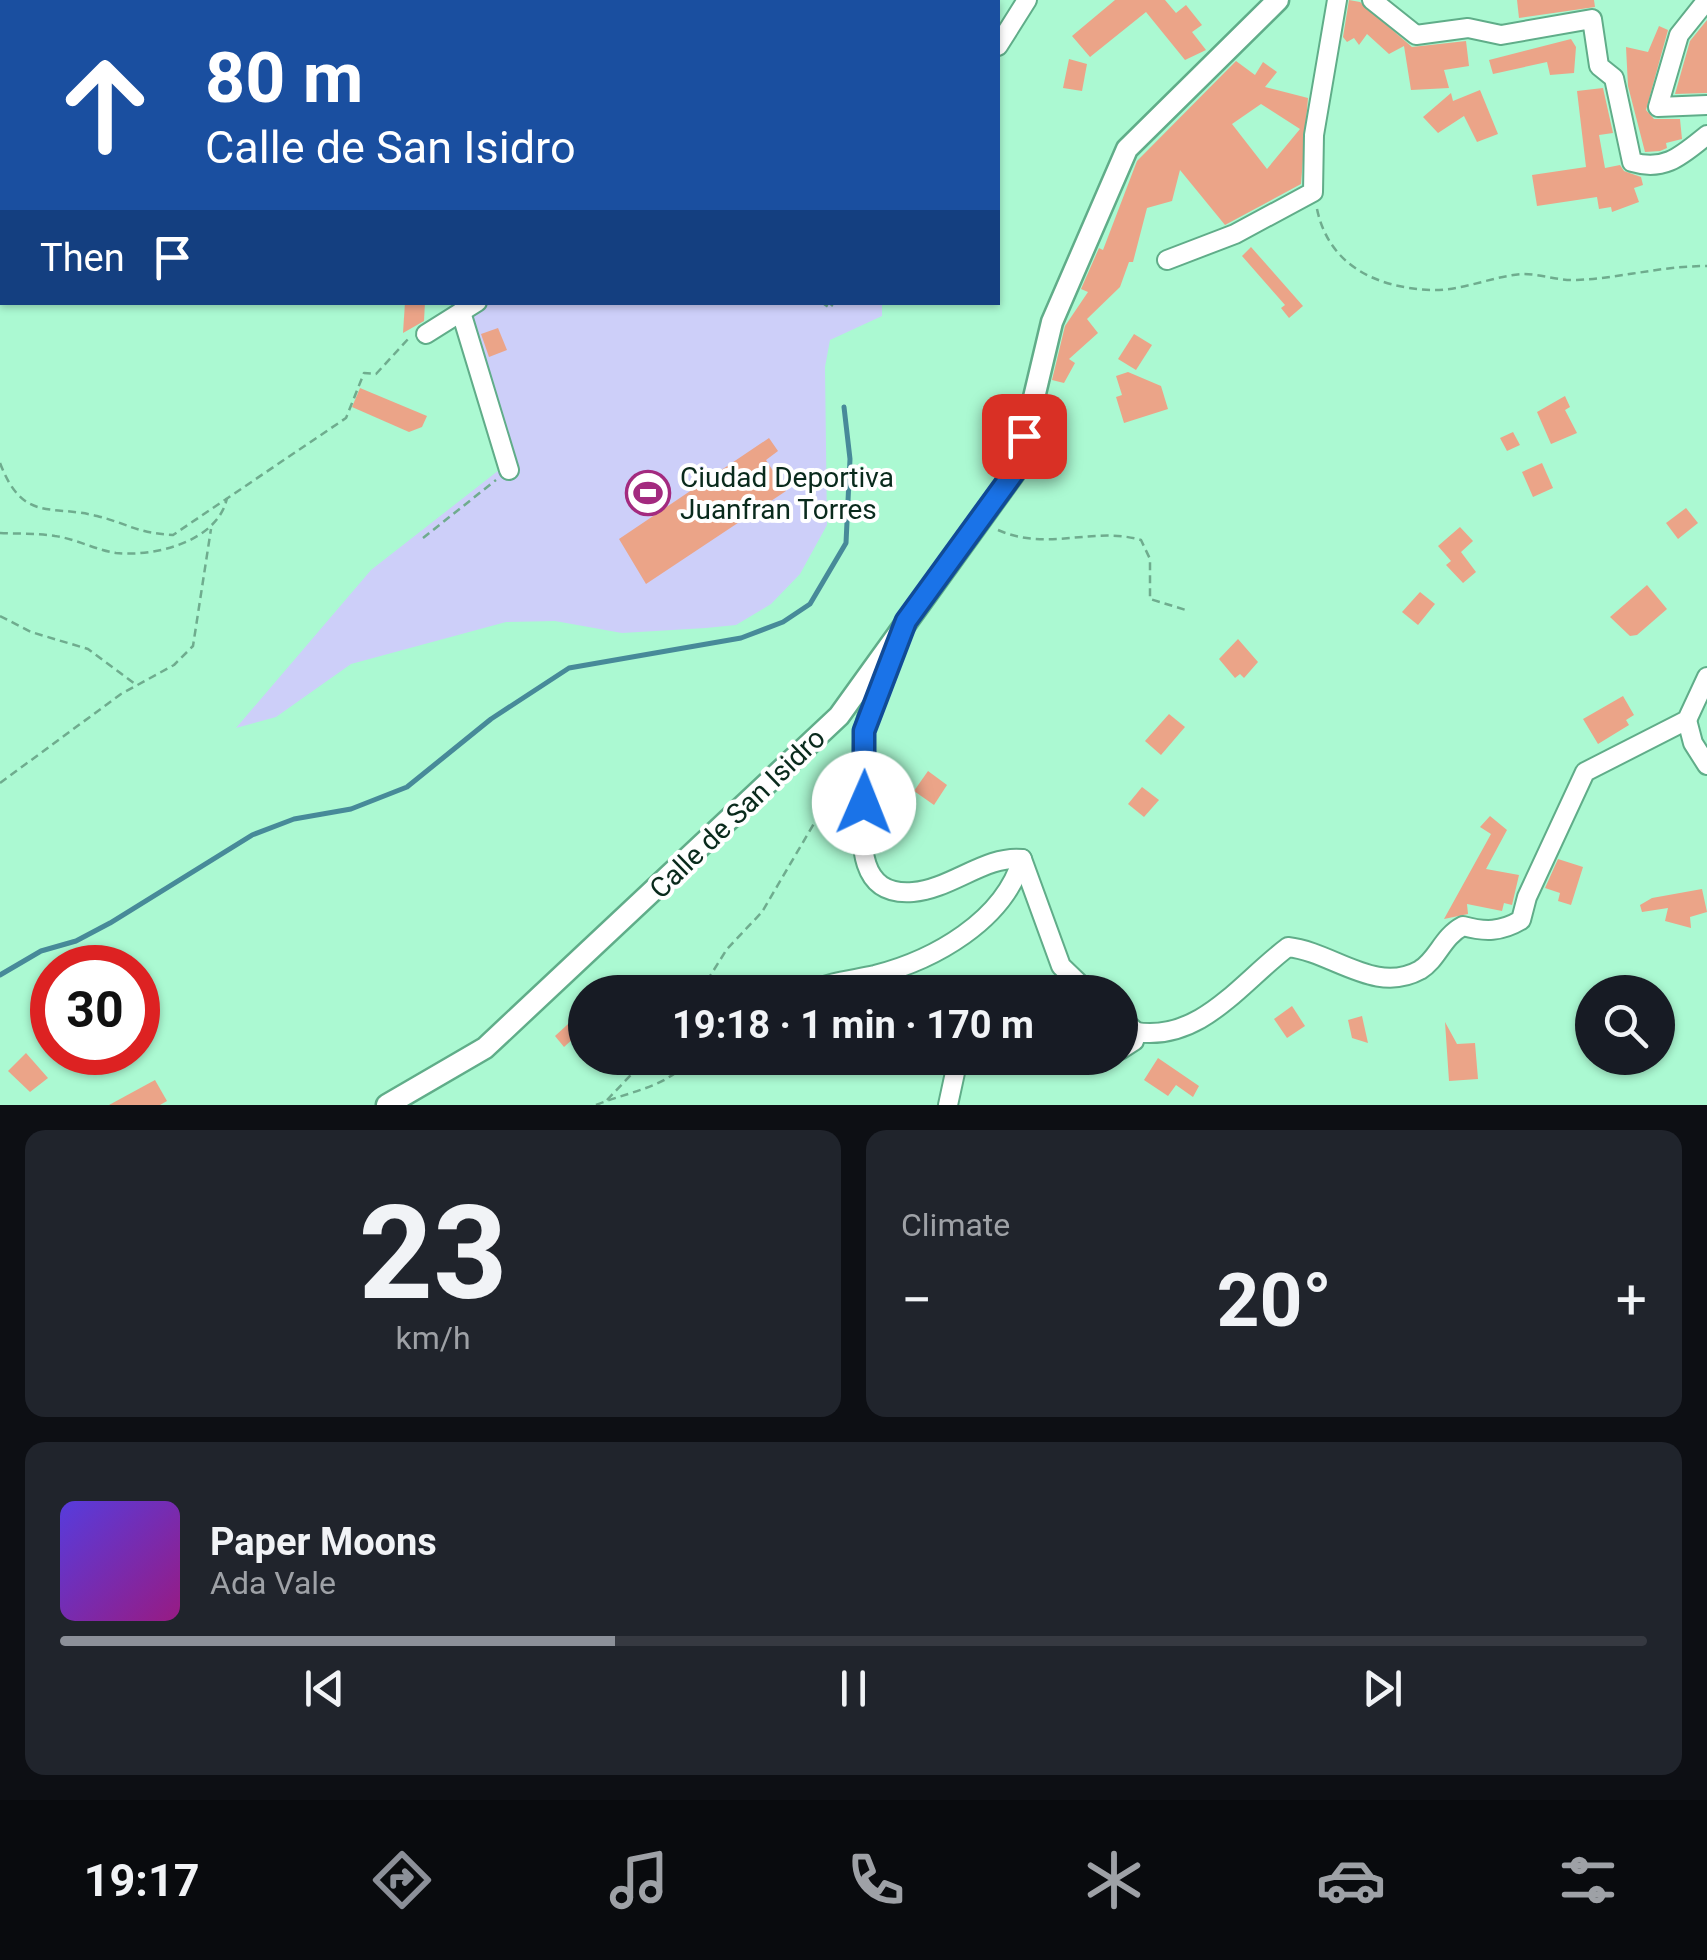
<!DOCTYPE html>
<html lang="en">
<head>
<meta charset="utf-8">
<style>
  body { margin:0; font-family:Roboto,sans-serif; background:#20242c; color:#f1f3f6; height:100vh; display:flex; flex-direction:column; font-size:38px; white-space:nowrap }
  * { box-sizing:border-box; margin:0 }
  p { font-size:32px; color:#9ea1a6 }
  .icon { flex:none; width:55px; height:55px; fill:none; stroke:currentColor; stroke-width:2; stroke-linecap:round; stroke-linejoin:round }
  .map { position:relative; height:1105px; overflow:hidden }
  .sheet { display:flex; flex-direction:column; gap:25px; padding:25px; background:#0d0f14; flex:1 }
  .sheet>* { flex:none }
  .guide { position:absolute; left:0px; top:0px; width:1000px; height:305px; box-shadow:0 2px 8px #0004; background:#1a4fa0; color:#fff; overflow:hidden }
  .fabs { position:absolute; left:1575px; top:975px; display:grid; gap:20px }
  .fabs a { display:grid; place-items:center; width:100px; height:100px; border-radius:50%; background:#171b24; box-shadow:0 2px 8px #0004; font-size:50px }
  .speed { position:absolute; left:30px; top:945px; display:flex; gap:20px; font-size:50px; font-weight:700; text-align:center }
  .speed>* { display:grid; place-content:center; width:130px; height:130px; border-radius:50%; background:#171b24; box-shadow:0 2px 8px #0004; line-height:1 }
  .speed .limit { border:15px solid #d22; background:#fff; color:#111 }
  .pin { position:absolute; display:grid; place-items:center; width:85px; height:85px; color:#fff; margin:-42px; border-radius:20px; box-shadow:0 5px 15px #0006 }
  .me { position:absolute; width:110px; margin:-55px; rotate:1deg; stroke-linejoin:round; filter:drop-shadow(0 0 8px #0008) }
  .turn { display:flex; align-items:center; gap:35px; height:210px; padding:0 40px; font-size:45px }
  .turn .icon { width:130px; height:130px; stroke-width:2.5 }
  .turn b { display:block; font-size:70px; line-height:85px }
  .then { display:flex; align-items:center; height:95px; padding:0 40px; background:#0003; gap:20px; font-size:38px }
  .big { font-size:75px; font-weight:700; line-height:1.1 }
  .sheet .widget { flex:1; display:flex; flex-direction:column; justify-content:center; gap:15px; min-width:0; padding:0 35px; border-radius:20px; background:#20242c }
  .sheet .dial { align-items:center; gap:0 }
  .dial b { font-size:130px; line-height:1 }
  .song { display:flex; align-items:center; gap:30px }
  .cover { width:120px; height:120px; border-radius:15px; background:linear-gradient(135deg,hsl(250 70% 55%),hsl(310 70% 35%)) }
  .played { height:10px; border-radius:5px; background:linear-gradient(90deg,#8c9099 35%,#363941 35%) }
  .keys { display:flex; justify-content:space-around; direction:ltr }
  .heat { display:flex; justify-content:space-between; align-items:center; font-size:55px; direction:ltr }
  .sheet .tiles { flex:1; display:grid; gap:25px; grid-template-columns:1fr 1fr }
  .widget:last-child { grid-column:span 2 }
  .trip { position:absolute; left:568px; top:975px; width:570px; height:100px; border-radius:50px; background:#171b24; box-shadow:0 2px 8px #0004; font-weight:700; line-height:100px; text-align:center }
  .dock { display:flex; height:160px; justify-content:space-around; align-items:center; background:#090b0e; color:#9ea1a6 }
  .dock .icon { width:70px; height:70px }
  .dock .active { color:#8c9099 }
  .dock b { font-size:45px; color:#f1f3f6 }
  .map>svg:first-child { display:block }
  .pitch { fill:#cdcff9 }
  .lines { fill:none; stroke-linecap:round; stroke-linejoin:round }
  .stream { stroke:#478a99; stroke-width:5 }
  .building { fill:#eba488; fill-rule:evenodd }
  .minor-casing { stroke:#60ad89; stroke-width:22 }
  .tertiary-casing { stroke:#60ad89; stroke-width:25 }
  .path { stroke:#6fac8e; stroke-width:2.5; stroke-dasharray:8 5; stroke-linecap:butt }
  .minor { stroke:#fff; stroke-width:18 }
  .tertiary { stroke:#fff; stroke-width:20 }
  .route-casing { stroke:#114b97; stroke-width:25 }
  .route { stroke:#1a73e8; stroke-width:18 }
  .labels { text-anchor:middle; stroke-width:8; stroke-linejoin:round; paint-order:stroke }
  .poi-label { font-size:28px; fill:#092a1c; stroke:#fff; text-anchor:start }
  .street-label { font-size:28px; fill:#092a1c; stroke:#fff }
</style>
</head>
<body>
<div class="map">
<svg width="1707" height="1105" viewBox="0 0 1707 1105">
  <rect width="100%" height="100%" fill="#abf9d2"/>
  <!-- pitch -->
  <polygon class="pitch" points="481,303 882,303 882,316 830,340 825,367 827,525 800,574 771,604 736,625 706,628 622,633 555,621 506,622 351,664 276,717 236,728 371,570 512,460 468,319"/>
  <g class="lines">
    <!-- stream -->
    <polyline class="stream" points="0,975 41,951 76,941 110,923 252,835 294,819 351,809 407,787 491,719 569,668 741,638 783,622 810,604 846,543 850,459 844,407"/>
  </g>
  <!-- building -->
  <g class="building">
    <polygon points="1115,0 1165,0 1176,13 1186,5 1202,25 1192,32 1206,50 1185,60 1146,12 1090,57 1072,36"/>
    <polygon points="1349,0 1360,2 1412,47 1466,41 1469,66 1444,70 1449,88 1411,90 1404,46 1389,54 1367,34 1359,45 1354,38 1347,42 1343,37"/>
    <polygon points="1517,0 1594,0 1595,7 1519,18"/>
    <polygon points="1707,20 1707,93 1675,94 1690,41"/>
    <polygon points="1659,26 1668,30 1646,110 1654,119 1680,119 1682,139 1666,143 1667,148 1660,151 1645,152 1628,86 1626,47 1648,52"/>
    <polygon points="1571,39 1576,47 1574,73 1550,75 1547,62 1493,74 1489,60"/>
    <polygon points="1069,59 1087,64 1082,91 1063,88"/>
    <path d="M 1236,61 L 1255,75 L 1263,62 L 1277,72 L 1265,87 L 1308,98 L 1301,184 L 1225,225 L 1180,170 L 1172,201 L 1147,208 L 1133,262 L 1129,262 L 1120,287 L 1087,319 L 1098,333 L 1069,359 L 1075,363 L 1064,383 L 1052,380 L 1065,326 L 1088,292 L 1081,289 L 1099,248 L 1103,250 L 1137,161 ZM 1261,104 L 1300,129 L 1267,169 L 1232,124 Z"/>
    <polygon points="1603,88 1613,133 1599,135 1605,168 1620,165 1624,171 1641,177 1643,185 1634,188 1639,202 1612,212 1611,207 1599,209 1597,197 1537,206 1532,175 1586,167 1577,91"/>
    <polygon points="1480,90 1498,134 1477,142 1464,116 1438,133 1423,117 1451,93 1453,101"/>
    <polygon points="1251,247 1303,306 1289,318 1281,308 1285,305 1242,256"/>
    <polygon points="405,302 425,302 424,321 403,333"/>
    <polygon points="498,328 507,350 489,357 481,334"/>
    <polygon points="1134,334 1152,345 1136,370 1118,359"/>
    <polygon points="1128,372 1161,386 1168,409 1124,423 1116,397 1122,395 1116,376"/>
    <polygon points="360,388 427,416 422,427 409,432 352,407"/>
    <polygon points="1565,396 1570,407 1565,410 1577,433 1551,444 1537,412"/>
    <polygon points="1513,432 1520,445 1507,451 1500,438"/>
    <polygon points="769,438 778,451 766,460 786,491 646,584 619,539"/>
    <polygon points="1542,463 1553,488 1533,497 1522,472"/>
    <polygon points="1686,508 1698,523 1678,539 1666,523"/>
    <polygon points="1460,527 1473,541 1461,552 1476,572 1463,583 1446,565 1451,561 1438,546"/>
    <polygon points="1647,585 1667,609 1637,635 1630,636 1610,617"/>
    <polygon points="1420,592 1435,604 1418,625 1402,612"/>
    <polygon points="1238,639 1258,662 1244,678 1240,674 1235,678 1219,659"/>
    <polygon points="1623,696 1634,715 1626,720 1629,725 1598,744 1583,719"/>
    <polygon points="1169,714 1185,727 1161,755 1145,741"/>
    <polygon points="928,771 947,785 934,805 914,791"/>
    <polygon points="1142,787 1159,800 1144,817 1128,804"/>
    <polygon points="1490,816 1507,830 1486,869 1519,875 1512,905 1504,903 1502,911 1467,904 1468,914 1444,919 1491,834 1480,827"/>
    <polygon points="1558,859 1583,867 1571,905 1558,901 1560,893 1545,888"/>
    <polygon points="1702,889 1707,912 1690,917 1691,928 1665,921 1668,908 1642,912 1640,905 1652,898"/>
    <polygon points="1292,1006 1305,1026 1287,1038 1274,1019"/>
    <polygon points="579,1014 585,1028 564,1047 555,1036"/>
    <polygon points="1362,1016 1368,1043 1352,1038 1348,1020"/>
    <polygon points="1445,1022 1457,1044 1475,1043 1478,1079 1449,1081"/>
    <polygon points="26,1053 48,1078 30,1092 8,1071"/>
    <polygon points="1158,1058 1199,1086 1193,1097 1176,1085 1168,1096 1144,1080"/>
    <polygon points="155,1080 167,1101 160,1105 109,1105"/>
  </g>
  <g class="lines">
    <defs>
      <g id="minor">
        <path d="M 1372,0 L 1416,35 L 1468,28 L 1501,35 L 1592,19 L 1599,66 L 1614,78 L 1632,162 C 1665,172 1682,155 1707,135"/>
        <polyline points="1707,0 1679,35 1658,107 1707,105"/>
        <polyline points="673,2 676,0"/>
        <polyline points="998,46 1027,0"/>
        <polyline points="1167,260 1235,234 1313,192 1314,135 1337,0"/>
        <polyline points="461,312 509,470"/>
        <polyline points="426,334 477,302"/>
        <path d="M 896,645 C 886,672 868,703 864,732 C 861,749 864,769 864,786 C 863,827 850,897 913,892 C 951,889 986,855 1022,859 L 1061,966 L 1088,992"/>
        <polyline points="1687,720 1693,743 1707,765"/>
        <path d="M 808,992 C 829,982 853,980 875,975 C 934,960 1004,921 1022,859"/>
        <polyline points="1120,1017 1136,1032 1134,1041 1120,1050"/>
        <path d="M 1136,1032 C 1201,1042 1241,982 1288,947 C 1333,952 1375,995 1420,970 C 1438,959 1442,937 1463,926 C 1485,932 1501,932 1521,920 L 1527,897 L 1585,772 L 1687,720 L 1707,677"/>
        <polyline points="948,1105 956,1068 973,1058"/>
      </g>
      <polyline id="tertiary" points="387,1105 485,1048 839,716 1017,469 1052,322 1127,149 1278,0"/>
    </defs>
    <!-- minor casing -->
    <use href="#minor" class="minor-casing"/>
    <!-- tertiary casing -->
    <use href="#tertiary" class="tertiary-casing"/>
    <!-- path -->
    <g class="path">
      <path d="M 1317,209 C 1329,266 1377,288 1432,290 C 1462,291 1493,276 1523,274 C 1541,274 1558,281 1577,280 C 1622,278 1660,266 1707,266"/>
      <polyline points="821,302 830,308 834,302"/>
      <path d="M 0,463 C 23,523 50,504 97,516 C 129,524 136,533 173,535 L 346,418 L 364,373 L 376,374 L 409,338"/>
      <path d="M 998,530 C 1047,552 1094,526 1141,540 L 1150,559 L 1150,599 L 1186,610"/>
      <path d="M 0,533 C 18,534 37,533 55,536 C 76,539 96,550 116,553 C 156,557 218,541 227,498"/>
      <polyline points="423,538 496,480"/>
      <polyline points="0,616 31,632 88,649 135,684"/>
      <polyline points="0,783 121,694 174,665 193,646 211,529"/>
      <polyline points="700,992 727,949 762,912 846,769"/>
      <polyline points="779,992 791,986"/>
      <polyline points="607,1100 647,1058"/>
      <path d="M 596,1105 C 630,1091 667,1088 691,1058"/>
    </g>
    <!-- minor -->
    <use href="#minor" class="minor"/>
    <!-- tertiary -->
    <use href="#tertiary" class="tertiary"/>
  </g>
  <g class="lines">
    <defs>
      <polyline id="route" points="864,803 864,731 906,621 1017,468 1024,436"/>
    </defs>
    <!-- route casing -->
    <use href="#route" class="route-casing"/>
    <!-- route -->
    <use href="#route" class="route"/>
  </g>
  <!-- icons -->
  <defs>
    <symbol id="stadium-ring" viewBox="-11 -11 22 22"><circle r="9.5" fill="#fff" stroke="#a32a7f" stroke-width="1.5"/><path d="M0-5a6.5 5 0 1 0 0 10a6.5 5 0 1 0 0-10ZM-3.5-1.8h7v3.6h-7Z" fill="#a32a7f"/></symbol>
  </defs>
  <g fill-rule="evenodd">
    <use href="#stadium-ring" x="623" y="468" width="50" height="50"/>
  </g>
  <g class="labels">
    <!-- poi labels -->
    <g class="poi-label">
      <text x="680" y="487">Ciudad Deportiva<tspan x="680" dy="32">Juanfran Torres</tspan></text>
    </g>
    <!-- street labels -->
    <g class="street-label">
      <text transform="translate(737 813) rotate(-44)" y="10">Calle de San Isidro</text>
    </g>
  </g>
</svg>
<div class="fabs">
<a><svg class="icon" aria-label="search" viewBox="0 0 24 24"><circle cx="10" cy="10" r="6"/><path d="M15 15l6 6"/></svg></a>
</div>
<div class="speed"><div class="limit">30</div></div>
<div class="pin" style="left:1024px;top:436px;background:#d93025"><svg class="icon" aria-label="arrive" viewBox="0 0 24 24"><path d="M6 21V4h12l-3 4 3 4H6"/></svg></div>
<svg class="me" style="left:864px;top:803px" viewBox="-20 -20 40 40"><circle r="19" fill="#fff"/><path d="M0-13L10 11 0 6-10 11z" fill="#1a73e8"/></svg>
<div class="trip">19:18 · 1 min · 170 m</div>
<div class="guide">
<div class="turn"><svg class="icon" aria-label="ahead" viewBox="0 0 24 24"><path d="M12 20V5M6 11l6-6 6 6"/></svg><div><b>80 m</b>Calle de San Isidro</div></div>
<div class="then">Then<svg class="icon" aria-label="arrive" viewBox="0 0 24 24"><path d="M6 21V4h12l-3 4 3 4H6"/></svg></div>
</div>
</div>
<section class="sheet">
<div class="tiles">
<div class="widget dial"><b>23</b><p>km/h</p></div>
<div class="widget"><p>Climate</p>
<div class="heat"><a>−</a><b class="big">20°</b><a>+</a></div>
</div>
<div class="widget">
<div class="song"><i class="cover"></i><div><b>Paper Moons</b><p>Ada Vale</p></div></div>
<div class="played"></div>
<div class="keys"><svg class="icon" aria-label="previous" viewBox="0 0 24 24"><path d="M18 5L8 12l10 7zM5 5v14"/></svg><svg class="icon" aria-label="pause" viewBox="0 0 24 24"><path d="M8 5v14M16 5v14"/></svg><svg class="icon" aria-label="next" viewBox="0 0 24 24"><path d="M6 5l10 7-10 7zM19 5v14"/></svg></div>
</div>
</div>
</section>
<nav class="dock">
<b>19:17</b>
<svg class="icon active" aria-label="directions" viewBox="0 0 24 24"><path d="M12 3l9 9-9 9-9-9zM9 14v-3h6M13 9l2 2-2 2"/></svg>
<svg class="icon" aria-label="music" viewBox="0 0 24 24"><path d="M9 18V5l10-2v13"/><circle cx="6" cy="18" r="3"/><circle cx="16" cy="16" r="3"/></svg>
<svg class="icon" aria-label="phone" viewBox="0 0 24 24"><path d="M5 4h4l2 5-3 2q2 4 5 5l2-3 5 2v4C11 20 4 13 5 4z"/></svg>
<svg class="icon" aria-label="climate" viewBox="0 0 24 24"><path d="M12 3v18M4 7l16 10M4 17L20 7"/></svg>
<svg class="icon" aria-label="car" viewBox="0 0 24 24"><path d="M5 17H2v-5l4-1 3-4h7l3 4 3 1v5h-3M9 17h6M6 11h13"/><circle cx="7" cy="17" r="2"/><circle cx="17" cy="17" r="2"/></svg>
<svg class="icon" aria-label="filters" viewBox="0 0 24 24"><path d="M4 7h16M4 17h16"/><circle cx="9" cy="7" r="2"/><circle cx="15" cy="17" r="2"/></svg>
</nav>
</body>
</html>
